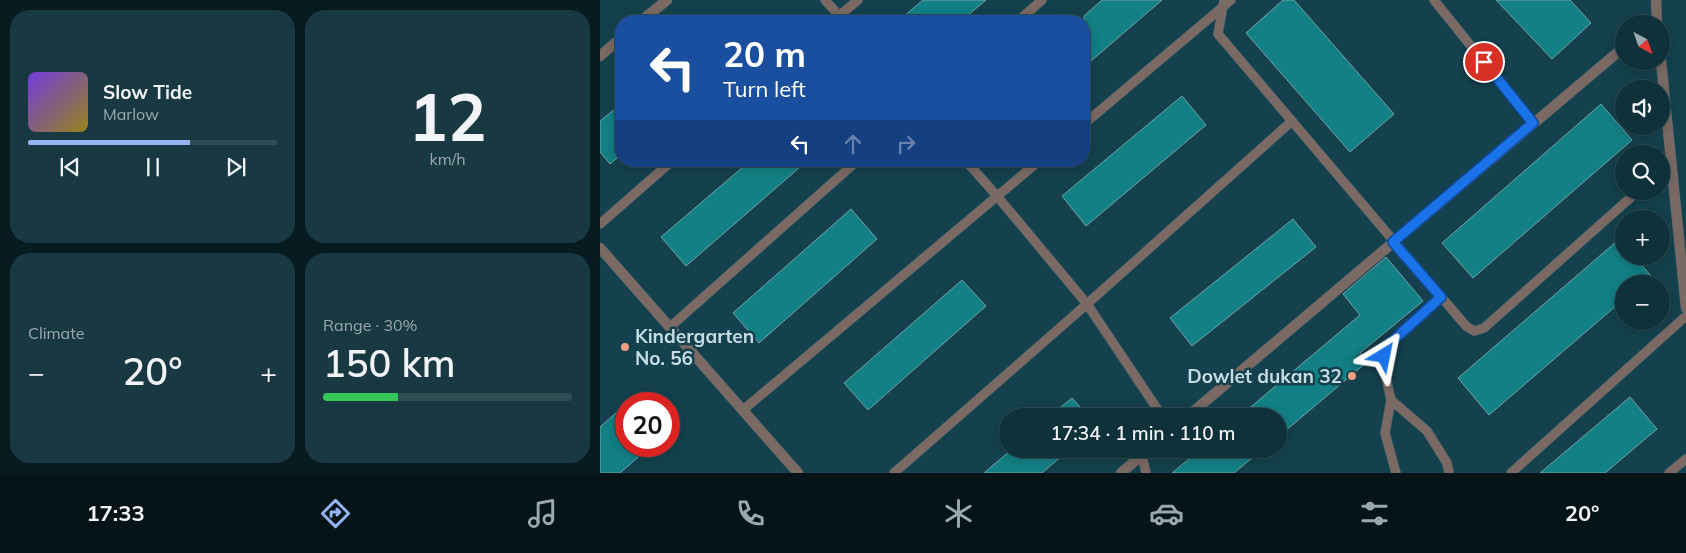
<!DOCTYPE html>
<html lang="en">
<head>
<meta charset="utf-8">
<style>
  body { margin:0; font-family:Mulish,sans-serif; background:#183942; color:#f1f3f6; height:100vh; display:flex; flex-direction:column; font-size:19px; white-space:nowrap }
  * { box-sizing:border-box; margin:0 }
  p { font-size:16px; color:#9ba9af }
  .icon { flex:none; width:28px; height:28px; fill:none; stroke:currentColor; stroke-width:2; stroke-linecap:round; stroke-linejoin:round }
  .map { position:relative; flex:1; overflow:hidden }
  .side { display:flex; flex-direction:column; gap:10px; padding:10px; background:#081b20; width:600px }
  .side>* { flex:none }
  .top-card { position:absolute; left:15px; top:15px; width:475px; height:152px; border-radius:20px; box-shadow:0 2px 12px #0003,0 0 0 1px #2f4c54; background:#1a4fa0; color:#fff; overflow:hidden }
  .needle { width:32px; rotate:139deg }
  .controls { position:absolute; left:1015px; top:15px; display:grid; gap:10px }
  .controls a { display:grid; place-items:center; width:55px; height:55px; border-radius:50%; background:#0f313a; box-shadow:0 2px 12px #0003,0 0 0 1px #2f4c54; font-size:25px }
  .speed { position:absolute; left:15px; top:392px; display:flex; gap:10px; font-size:25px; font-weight:700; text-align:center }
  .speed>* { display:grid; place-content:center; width:65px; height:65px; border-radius:50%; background:#0f313a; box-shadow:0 2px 12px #0003,0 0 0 1px #2f4c54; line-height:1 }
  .speed .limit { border:8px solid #d22; background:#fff; color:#111 }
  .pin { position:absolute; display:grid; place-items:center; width:42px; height:42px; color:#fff; margin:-21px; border:2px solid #fff; border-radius:50%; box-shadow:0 1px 5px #0007 }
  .me { position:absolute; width:55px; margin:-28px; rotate:35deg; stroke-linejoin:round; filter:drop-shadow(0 0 4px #0008) }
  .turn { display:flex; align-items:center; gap:18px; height:105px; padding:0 25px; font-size:22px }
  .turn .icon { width:65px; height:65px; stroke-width:2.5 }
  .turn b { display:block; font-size:35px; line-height:42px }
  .lanes { display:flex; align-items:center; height:48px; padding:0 25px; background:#0003; justify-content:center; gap:25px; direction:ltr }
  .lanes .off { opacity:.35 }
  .big { font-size:38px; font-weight:600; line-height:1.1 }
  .side .widget { flex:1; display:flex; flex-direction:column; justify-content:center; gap:8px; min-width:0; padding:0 18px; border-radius:20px; background:#183942 }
  .side .dial { align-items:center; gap:0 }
  .dial b { font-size:65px; line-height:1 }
  .song { display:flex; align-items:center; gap:15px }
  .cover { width:60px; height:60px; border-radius:8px; background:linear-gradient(135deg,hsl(260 70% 55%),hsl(50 70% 35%)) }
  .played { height:5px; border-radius:2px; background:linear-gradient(90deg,#95b2f1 65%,#2f4c54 65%) }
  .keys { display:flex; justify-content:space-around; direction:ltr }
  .heat { display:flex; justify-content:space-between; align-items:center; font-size:28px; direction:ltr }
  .charge { height:8px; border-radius:4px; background:linear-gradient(90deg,#34c759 30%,#2f4c54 0) }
  .side .tiles { flex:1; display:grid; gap:10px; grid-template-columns:repeat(2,1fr) }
  .trip { position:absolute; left:399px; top:408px; width:288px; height:50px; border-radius:25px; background:#0f313a; box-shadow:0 2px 12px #0003,0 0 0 1px #2f4c54; font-weight:600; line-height:50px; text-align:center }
  .dock { display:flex; height:80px; justify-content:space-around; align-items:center; background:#061417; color:#9ba9af }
  .dock .icon { width:35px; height:35px }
  .dock .active { color:#95b2f1 }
  .dock b { font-size:22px; color:#f1f3f6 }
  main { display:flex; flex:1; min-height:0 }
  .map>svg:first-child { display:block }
  .building { fill:#128085; stroke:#72a3a5 }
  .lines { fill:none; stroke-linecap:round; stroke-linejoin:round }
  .service-casing { stroke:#37606b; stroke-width:10 }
  .minor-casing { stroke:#37606b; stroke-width:11 }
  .service { stroke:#7b6a64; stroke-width:9 }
  .minor { stroke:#7b6a64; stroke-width:10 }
  .route-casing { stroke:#114b97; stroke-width:12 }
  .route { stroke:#1a73e8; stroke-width:9 }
  .poi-dot { fill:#f39f83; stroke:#14414d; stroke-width:2 }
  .labels { text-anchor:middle; stroke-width:5; stroke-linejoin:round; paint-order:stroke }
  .poi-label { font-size:19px; font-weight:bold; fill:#c5dce3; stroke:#14414d; text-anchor:start }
</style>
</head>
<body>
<main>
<section class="side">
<div class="tiles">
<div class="widget">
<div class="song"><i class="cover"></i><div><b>Slow Tide</b><p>Marlow</p></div></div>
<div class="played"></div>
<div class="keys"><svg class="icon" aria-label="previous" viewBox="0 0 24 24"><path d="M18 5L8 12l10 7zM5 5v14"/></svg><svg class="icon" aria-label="pause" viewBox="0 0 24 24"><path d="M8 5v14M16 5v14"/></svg><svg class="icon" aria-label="next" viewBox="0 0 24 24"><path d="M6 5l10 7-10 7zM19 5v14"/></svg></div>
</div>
<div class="widget dial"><b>12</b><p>km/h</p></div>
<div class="widget"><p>Climate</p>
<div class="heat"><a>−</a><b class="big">20°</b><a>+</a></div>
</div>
<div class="widget"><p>Range · 30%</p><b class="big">150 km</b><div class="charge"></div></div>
</div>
</section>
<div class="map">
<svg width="1086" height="473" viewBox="0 0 1086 473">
  <rect width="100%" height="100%" fill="#14414d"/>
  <!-- building -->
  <g class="building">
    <polygon points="323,0 386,0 361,21 298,21"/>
    <polygon points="502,0 562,0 484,67 484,16"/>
    <polygon points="683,0 694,0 794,114 750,152 646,33"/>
    <polygon points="896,0 970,0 991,23 952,59"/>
    <polygon points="582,96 606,125 486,226 462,196"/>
    <polygon points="21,104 21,155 10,164 0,152 0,121"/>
    <polygon points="1001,104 1032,140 873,278 842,243"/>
    <polygon points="150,161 207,161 86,266 61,237"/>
    <polygon points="251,209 277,239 159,343 133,313"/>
    <polygon points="693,219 716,247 592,346 570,318"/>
    <polygon points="1024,235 1024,256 1034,256 1051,276 1042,284 1024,284 1024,299 889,415 858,378"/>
    <polygon points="786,257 823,301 760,353 767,362 678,437 678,416 640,416 760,315 743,294"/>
    <polygon points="362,280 386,306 268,410 244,383"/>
    <polygon points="1030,397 1057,429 1005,473 940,473"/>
    <polygon points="472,398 488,416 450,416"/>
    <polygon points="26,404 26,446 51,446 20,473 0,473 0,427"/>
    <polygon points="412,449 470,449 442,473 384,473"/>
    <polygon points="601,449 663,449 634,473 572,473"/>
  </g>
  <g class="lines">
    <defs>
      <g id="service">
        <polyline points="225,0 244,21"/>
        <polyline points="624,0 618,34 866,326 874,331 884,328 1038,191"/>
        <polyline points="834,0 933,123"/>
        <polyline points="233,21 258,0"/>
        <polyline points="418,21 442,0"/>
        <polyline points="484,124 631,0"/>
        <polyline points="366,161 397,196 487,304 562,416"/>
        <polyline points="1061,170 1070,163"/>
        <polyline points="0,224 72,161"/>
        <polyline points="70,327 257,161"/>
        <path d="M 791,400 C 787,381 781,364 788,345 L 841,297"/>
        <polyline points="143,410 439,161"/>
        <polyline points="542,455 546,473"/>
        <polyline points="294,473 487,304 692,121"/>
        <polyline points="796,473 785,433 791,400 827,431 847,463 849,473"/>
        <polyline points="911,473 1086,316"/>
        <polyline points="1069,473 1086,459"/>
      </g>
      <g id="minor">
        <polyline points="1056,0 1057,24"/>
        <polyline points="41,21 67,0"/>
        <polyline points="0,56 21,38"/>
        <polyline points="1061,61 1086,308"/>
        <polyline points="0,248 198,473"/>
        <polyline points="588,416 1024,47"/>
        <polyline points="521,473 549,449"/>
      </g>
    </defs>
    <!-- service casing -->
    <use href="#service" class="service-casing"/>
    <!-- minor casing -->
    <use href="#minor" class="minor-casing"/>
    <!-- service -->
    <use href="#service" class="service"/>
    <!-- minor -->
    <use href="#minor" class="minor"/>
  </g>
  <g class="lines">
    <defs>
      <polyline id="route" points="784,356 788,345 841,297 793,242 933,123 884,62"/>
    </defs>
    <!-- route casing -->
    <use href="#route" class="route-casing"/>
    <!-- route -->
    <use href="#route" class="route"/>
  </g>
  <!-- markers -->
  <g class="poi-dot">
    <circle cx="25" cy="347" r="5"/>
    <circle cx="752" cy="376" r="5"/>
  </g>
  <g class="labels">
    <!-- poi labels -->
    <g class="poi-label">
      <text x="35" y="343">Kindergarten<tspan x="35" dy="22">No. 56</tspan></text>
      <text x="742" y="383" text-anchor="end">Dowlet dukan 32</text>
    </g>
  </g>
</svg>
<div class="controls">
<a><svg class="needle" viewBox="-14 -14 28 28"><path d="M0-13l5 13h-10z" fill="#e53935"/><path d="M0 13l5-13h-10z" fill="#9ba9af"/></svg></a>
<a><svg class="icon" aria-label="sound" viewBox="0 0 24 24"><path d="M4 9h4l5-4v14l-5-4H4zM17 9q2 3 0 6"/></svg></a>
<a><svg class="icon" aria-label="search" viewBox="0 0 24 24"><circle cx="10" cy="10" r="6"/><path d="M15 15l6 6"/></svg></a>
<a>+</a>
<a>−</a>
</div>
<div class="speed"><div class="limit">20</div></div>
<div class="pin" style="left:884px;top:62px;background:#d93025"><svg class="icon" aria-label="arrive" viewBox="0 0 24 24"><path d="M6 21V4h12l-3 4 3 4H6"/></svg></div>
<svg class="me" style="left:784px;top:356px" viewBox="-20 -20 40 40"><path d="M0-17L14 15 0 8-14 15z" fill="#1a73e8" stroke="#fff" stroke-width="4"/></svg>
<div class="trip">17:34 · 1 min · 110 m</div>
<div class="top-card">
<div class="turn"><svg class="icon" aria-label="left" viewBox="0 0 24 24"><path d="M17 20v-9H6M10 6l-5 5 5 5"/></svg><div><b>20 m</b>Turn left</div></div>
<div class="lanes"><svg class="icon" aria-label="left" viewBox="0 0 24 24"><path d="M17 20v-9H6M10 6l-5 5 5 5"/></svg><svg class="icon off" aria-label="ahead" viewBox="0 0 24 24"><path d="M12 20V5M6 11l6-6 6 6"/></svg><svg class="icon off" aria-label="right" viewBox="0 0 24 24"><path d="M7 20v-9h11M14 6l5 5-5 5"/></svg></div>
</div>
</div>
</main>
<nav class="dock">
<b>17:33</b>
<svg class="icon active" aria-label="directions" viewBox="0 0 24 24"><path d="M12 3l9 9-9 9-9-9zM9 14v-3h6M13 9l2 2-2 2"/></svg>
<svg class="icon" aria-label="music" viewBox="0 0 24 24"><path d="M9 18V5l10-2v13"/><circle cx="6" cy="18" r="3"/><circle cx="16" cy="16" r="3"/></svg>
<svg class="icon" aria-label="phone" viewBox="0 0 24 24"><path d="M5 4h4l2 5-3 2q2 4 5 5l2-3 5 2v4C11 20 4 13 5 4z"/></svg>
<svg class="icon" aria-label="climate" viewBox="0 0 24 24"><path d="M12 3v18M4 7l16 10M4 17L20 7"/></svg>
<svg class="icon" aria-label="car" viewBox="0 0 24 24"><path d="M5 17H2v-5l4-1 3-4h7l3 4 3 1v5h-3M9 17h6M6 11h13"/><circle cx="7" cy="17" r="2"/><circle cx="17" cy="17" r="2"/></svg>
<svg class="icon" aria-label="filters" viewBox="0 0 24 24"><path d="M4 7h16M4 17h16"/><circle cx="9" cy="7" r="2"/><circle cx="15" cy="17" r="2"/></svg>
<b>20°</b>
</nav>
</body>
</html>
